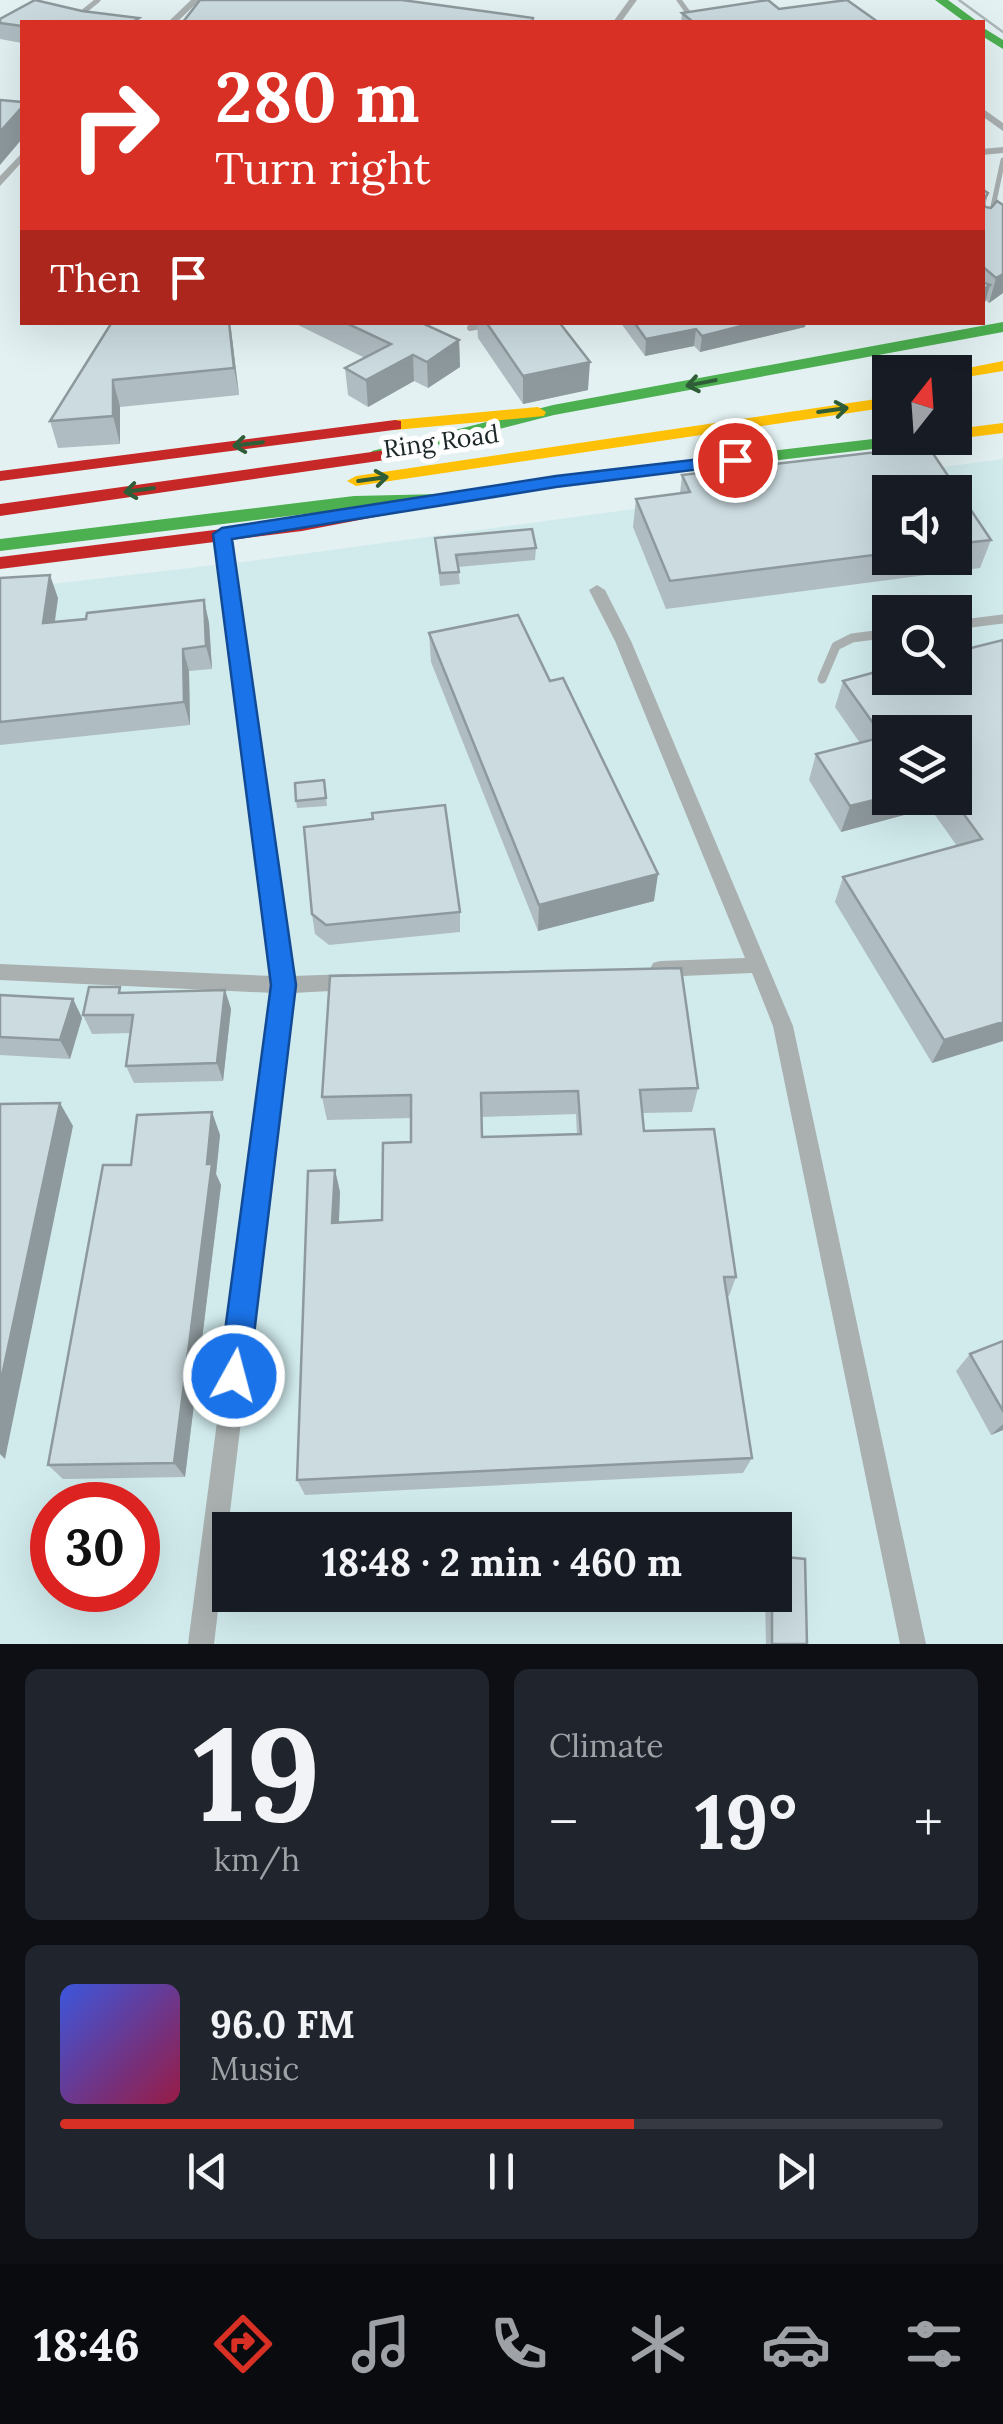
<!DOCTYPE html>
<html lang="en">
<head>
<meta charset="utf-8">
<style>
  body { margin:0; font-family:Lora,serif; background:#20242c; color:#f1f3f6; height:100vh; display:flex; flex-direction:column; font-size:38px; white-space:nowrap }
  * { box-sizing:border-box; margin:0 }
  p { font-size:32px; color:#9ea1a6 }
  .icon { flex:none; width:55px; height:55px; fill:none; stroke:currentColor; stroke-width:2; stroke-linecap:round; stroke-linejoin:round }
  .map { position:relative; height:1644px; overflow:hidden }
  .details { display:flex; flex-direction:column; gap:25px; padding:25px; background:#0d0f14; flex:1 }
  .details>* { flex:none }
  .hud { position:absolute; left:20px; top:20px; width:965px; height:305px; border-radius:0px; box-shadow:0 10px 40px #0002; background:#d93025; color:#fff; overflow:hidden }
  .needle { width:65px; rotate:17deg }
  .buttons { position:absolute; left:872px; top:355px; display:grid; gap:20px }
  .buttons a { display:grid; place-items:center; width:100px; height:100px; border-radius:0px; background:#171b24; box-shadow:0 10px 40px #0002; font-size:50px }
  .speed { position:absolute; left:30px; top:1482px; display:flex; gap:20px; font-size:50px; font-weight:700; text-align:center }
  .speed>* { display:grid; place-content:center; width:130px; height:130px; border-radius:50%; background:#171b24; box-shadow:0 10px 40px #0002; line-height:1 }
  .speed .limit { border:15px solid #d22; background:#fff; color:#111 }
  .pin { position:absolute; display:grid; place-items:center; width:85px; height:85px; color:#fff; margin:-42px; border:5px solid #fff; border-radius:50%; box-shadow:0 2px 10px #0007 }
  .me { position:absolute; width:110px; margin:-55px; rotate:7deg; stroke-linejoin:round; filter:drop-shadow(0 0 8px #0008) }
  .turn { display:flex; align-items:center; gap:35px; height:210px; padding:0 30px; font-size:45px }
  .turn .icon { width:130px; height:130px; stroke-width:2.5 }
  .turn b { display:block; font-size:70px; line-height:85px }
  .then { display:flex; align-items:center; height:95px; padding:0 30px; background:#0003; gap:20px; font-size:38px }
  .big { font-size:75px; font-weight:800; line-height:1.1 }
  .details .widget { flex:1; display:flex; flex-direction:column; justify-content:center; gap:15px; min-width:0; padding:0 35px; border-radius:15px; background:#20242c }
  .details .dial { align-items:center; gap:0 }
  .dial b { font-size:130px; line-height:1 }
  .song { display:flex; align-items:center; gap:30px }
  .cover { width:120px; height:120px; border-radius:15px; background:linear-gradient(135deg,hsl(230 70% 55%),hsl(340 70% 35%)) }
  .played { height:10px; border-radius:5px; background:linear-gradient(90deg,#d93025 65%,#363941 65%) }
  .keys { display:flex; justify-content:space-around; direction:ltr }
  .heat { display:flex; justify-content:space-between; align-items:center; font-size:55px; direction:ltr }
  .details .tiles { flex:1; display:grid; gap:25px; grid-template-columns:1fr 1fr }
  .widget:last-child { grid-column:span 2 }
  .trip { position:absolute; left:212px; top:1512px; width:580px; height:100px; border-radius:0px; background:#171b24; box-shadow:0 10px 40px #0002; font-weight:800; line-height:100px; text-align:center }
  .dock { display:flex; height:160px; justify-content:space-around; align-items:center; background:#090b0e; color:#9ea1a6 }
  .dock .icon { width:70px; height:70px }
  .dock .current { color:#d93025 }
  .dock b { font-size:45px; color:#f1f3f6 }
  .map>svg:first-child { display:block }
  .built { fill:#d1ebed; fill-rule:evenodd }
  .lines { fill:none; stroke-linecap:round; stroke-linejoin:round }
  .lane-far2 { stroke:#aab0b0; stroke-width:5 }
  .lane-far1 { stroke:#aab0b0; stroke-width:6 }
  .lane { stroke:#aab0b0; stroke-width:9 }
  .street { fill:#aab0b0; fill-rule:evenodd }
  .fast { fill:#4caf50; fill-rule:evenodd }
  .slow { fill:#ffc107; fill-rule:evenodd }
  .jam { fill:#c62828; fill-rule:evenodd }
  .tram { stroke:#adb6b7; stroke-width:2.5 }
  .wall { fill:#afbcc1; fill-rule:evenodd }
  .shaded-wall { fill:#8e999d }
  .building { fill:#cbdbe0; stroke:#8e999d; stroke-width:2.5; fill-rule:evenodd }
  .oneway { stroke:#2f5d37 }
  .route { fill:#1a73e8; stroke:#114b97; stroke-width:2.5 }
  .labels { text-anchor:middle; stroke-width:10; stroke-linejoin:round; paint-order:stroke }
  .far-street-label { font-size:25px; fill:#1c2627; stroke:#fefefe }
</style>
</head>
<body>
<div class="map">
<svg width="1003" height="1644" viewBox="0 0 1003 1644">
  <rect width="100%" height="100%" fill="#e3f1f3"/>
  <!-- built -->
  <path class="built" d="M 1003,459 L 1003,1644 L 0,1644 L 0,590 L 250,561 ZM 890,492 L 955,492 L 955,558 L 890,558 ZM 890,612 L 955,612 L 955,678 L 890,678 ZM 890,732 L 955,732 L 955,798 L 890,798 ZM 52,1505 L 138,1505 L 138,1590 L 52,1590 ZM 230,1530 L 775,1530 L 775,1595 L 230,1595 Z"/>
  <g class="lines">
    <!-- lane-far2 -->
    <g class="lane-far2">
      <polyline points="679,0 692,18"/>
      <polyline points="81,19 83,12 98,0"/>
      <polyline points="982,226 992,211 1003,160"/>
    </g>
    <!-- lane-far1 -->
    <polyline class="lane-far1" points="470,328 502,322"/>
    <!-- lane -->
    <g class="lane">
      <polyline points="955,625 1003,619"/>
      <polyline points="822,679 836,646 852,638 890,633"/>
    </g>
    <!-- street -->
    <g class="street">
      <polygon points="191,0 200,0 177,22 168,22"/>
      <polygon points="629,0 637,0 621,22 613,22"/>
      <polygon points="982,108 1003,123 1003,131 982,116"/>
      <polygon points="1003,147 1003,153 982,155 982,149"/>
      <polygon points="22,153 22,162 0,186 0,176"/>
      <polygon points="222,529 229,534 292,976 349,974 356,976 359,982 356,988 349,990 293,993 214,1644 188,1644 273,993 0,980 0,964 273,976 215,534"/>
      <polygon points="597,585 605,590 631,641 793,1026 926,1644 900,1644 773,1026 752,973 660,977 653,975 650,969 653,963 660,961 745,958 615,641 589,590"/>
    </g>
    <!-- fast -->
    <g class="fast">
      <polygon points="935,0 948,0 978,22 965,22"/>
      <polygon points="982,27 1003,40 1003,49 982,36"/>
      <polygon points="1003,322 1003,332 554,415 378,460 369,455 372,451 553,405"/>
      <polygon points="890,437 933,438 924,443 556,486 442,506 354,508 0,551 0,539 354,496 442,494 556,476"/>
    </g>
    <!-- slow -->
    <g class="slow">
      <polygon points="1003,361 1003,371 955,379 955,372 948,372"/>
      <polygon points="890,397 890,407 356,486 347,481 356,476"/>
      <polygon points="538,407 546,412 544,416 395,430 386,425 395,420"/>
      <polygon points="1003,423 1003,433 955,439 949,438 955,438 955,429"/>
    </g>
    <!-- jam -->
    <g class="jam">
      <polygon points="395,420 401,421 401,429 0,481 0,471"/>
      <polygon points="400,448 409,453 406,457 0,516 0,504"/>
      <polygon points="421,497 427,499 427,507 302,531 0,569 0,557 302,519"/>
    </g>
    <!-- tram -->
    <polyline class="tram" points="959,0 1003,32"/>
  </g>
  <!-- wall -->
  <g class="wall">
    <polygon points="779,9 878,22 681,22 682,13"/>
    <polygon points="82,11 22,22 22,43 0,39 0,19"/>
    <polygon points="982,189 988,193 985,207 991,208 1003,205 1003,293 989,303 986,300 982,307"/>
    <polygon points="112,322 232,338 239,395 120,407 120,444 58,448 50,421"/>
    <polygon points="292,322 420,322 459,340 460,367 428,388 414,381 368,407 348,395 345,368 365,358"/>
    <polygon points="477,322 559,322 588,390 523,404 478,338"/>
    <polygon points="620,322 806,322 805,327 700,352 694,346 645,356"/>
    <path d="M 928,446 L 991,540 L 980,568 L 666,609 L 633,527 L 636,499 L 680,493 L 682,475 ZM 890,492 L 955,492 L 955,558 L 890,558 Z"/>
    <polygon points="435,538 536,548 535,560 458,567 460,584 440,586"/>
    <polygon points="0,578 58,598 55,622 86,619 204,600 209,623 212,669 189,671 190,725 0,745"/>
    <polygon points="429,633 654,901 538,931 431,662"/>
    <path d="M 1003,640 L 1003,1041 L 932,1063 L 835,902 L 843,877 L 957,846 L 930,808 L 841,832 L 809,780 L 816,754 L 860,743 L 835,707 L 843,681 ZM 955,732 L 955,798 L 890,798 Z"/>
    <polygon points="324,780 327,806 297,808 296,801"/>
    <polygon points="460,912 460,932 329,945 315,934 312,914"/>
    <polygon points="225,990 231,1009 223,1081 134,1083 126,1066 131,1033 92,1034 83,1015 123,993"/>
    <polygon points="0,995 73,999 82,1018 70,1059 0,1055"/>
    <path d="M 698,1088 L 692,1112 L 642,1113 L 644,1131 L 736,1277 L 729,1296 L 727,1296 L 752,1458 L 743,1473 L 305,1495 L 297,1480 L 335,1170 L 340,1192 L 339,1222 L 382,1220 L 411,1142 L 411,1118 L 327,1120 L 322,1097 ZM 576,1114 L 577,1135 L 482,1137 L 482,1117 Z"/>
    <polygon points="212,1112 220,1135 216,1174 221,1185 185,1477 63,1479 48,1465 131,1165"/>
    <polygon points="1003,1341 1003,1430 991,1435 956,1371 970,1354"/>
    <polygon points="765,1595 775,1595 807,1644 766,1644"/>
  </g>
  <!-- shaded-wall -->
  <g class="shaded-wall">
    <polygon points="22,107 22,139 0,165 0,132"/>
    <polygon points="1003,274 1003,293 989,303 996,278"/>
    <polygon points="990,285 984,306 982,307 982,290"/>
    <polygon points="230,322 232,338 239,395 234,368"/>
    <polygon points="757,322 806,322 805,327 700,352 702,336"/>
    <polygon points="696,329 694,346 645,356 646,339"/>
    <polygon points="459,340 460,367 428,388 427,362"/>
    <polygon points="413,355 414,381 368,407 366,380"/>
    <polygon points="590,362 588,390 523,404 523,376"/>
    <polygon points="113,380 120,407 120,444 113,416"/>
    <polygon points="50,575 58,598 51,646 43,623"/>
    <polygon points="204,600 209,623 212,669 206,646"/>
    <polygon points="183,649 189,671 190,725 184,702"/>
    <polygon points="890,796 890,798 935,798 930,808 841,832 850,806"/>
    <polygon points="658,874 654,901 538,931 539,905"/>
    <polygon points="225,990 231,1009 223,1081 217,1063"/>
    <polygon points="73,999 82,1018 70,1059 60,1040"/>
    <polygon points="1003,1022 1003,1041 932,1063 944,1040"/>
    <polygon points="60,1103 73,1126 5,1459 0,1454 0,1385"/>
    <polygon points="212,1112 220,1135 216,1174 221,1185 185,1477 174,1463"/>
    <polygon points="335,1170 340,1192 338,1243 332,1223"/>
    <polygon points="1003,1424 1003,1430 991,1435"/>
  </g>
  <!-- building -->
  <g class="building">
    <polygon points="35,0 82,11 139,18 133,22 22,22 22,26 0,23 0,19"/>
    <polygon points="200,0 402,0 533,18 532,22 183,22"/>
    <polygon points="768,0 779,9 847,0 878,22 693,22 682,13"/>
    <polygon points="0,100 22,102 22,107 0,132"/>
    <polygon points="982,189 988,193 983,201 985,207 991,208 997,201 1003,205 1003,274 996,278 982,266"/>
    <polygon points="982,282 990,285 982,290"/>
    <polygon points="112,322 229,322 234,368 113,380 113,416 50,421"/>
    <polygon points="344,322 420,322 459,340 427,362 413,355 366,380 345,368 391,344"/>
    <polygon points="486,322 559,322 590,362 523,376"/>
    <polygon points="634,322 757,322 702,336 696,329 646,339"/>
    <polygon points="928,446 991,540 955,544 955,492 890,492 890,553 670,581 636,499 690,492 682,475"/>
    <polygon points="532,529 536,548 456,555 459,572 440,573 435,538"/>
    <polygon points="50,575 43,623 86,619 87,613 204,600 206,646 183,649 184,702 0,722 0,578"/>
    <polygon points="518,615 550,681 563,678 658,874 539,905 429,633"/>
    <polygon points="1003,640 1003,1022 944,1040 843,877 982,839 952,798 955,798 955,732 890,732 890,796 850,806 816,754 883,737 843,681 890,668 890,678 955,678 955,652"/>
    <polygon points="324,780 326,798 296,801 295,783"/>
    <polygon points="445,805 460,912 326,925 312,914 304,827 373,819 372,813"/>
    <path d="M 681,968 L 698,1088 L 640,1090 L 644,1131 L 714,1129 L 736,1277 L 724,1277 L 752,1458 L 297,1480 L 308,1171 L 335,1170 L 332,1223 L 382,1220 L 383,1143 L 411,1142 L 411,1095 L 322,1097 L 330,976 ZM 578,1091 L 581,1134 L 482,1137 L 481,1093 Z"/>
    <polygon points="89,987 120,987 119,993 225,990 217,1063 126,1066 133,1015 83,1015"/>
    <polygon points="0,995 73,999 60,1040 0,1037"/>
    <polygon points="60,1103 0,1385 0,1104"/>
    <polygon points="212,1112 207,1164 212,1164 174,1463 48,1465 103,1165 131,1165 137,1115"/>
    <polygon points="1003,1341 1003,1411 970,1354"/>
    <polygon points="775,1556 805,1559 807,1644 772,1644 772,1595 775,1595"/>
  </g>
  <!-- one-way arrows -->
  <defs><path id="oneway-shaft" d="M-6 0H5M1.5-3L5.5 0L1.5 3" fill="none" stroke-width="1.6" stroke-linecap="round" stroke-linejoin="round" transform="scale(2.5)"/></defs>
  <g class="oneway">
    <use href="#oneway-shaft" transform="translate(701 383) rotate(169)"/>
    <use href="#oneway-shaft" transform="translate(833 410) rotate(-8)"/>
    <use href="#oneway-shaft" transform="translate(248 444) rotate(173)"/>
    <use href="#oneway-shaft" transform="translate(373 479) rotate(-8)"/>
    <use href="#oneway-shaft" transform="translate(139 490) rotate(172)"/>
  </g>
  <!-- route -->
  <polygon class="route" points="735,455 741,456 741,464 556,487 232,539 296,985 249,1376 245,1386 234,1391 223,1386 219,1376 271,985 213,534 222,528 556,476"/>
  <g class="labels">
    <!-- far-street labels -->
    <g class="far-street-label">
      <text transform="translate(441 441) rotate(-8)" y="9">Ring Road</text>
    </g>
  </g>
</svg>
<div class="buttons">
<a><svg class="needle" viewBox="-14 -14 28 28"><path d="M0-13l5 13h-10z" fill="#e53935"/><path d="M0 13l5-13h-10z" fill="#9ea1a6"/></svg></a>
<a><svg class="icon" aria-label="sound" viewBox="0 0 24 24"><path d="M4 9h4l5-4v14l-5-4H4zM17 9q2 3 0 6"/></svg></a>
<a><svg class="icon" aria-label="search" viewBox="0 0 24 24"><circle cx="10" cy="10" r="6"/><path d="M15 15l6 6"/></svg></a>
<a><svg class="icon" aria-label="layers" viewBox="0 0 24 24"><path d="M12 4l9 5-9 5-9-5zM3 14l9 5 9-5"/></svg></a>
</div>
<div class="speed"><div class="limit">30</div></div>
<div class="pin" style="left:735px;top:460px;background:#d93025"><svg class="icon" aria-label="arrive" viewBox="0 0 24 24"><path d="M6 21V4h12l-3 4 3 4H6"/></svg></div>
<svg class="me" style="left:234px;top:1376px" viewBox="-20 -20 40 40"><circle r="17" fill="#1a73e8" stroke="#fff" stroke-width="3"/><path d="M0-11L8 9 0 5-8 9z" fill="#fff"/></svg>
<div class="trip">18:48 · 2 min · 460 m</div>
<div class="hud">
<div class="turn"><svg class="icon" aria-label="right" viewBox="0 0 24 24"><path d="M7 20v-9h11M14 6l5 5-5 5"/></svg><div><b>280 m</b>Turn right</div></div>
<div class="then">Then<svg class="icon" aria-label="arrive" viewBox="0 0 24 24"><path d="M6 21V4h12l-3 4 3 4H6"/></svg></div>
</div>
</div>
<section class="details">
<div class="tiles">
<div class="widget dial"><b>19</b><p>km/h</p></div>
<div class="widget"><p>Climate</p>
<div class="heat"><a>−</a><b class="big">19°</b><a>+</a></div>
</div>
<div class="widget">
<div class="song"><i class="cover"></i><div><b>96.0 FM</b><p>Music</p></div></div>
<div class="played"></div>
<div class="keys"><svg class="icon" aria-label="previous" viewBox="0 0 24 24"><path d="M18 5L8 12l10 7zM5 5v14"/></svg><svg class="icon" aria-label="pause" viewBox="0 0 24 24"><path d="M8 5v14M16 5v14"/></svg><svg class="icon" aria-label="next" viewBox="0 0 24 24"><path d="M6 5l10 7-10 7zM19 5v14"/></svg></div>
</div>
</div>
</section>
<nav class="dock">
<b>18:46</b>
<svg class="icon current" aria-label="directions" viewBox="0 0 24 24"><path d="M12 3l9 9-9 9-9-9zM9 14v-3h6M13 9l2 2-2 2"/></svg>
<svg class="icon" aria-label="music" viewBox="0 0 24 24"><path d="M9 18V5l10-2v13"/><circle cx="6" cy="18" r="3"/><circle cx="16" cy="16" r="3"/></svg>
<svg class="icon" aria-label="phone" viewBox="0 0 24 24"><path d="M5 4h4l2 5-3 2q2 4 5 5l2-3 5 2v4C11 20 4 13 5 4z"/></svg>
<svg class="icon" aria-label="climate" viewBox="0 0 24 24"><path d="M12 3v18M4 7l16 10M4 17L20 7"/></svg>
<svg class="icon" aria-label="car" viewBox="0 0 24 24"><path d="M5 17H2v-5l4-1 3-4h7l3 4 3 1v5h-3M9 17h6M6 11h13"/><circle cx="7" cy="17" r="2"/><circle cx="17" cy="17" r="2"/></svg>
<svg class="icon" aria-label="filters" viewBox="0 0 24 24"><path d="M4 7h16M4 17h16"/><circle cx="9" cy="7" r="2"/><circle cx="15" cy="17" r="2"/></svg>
</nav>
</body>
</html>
